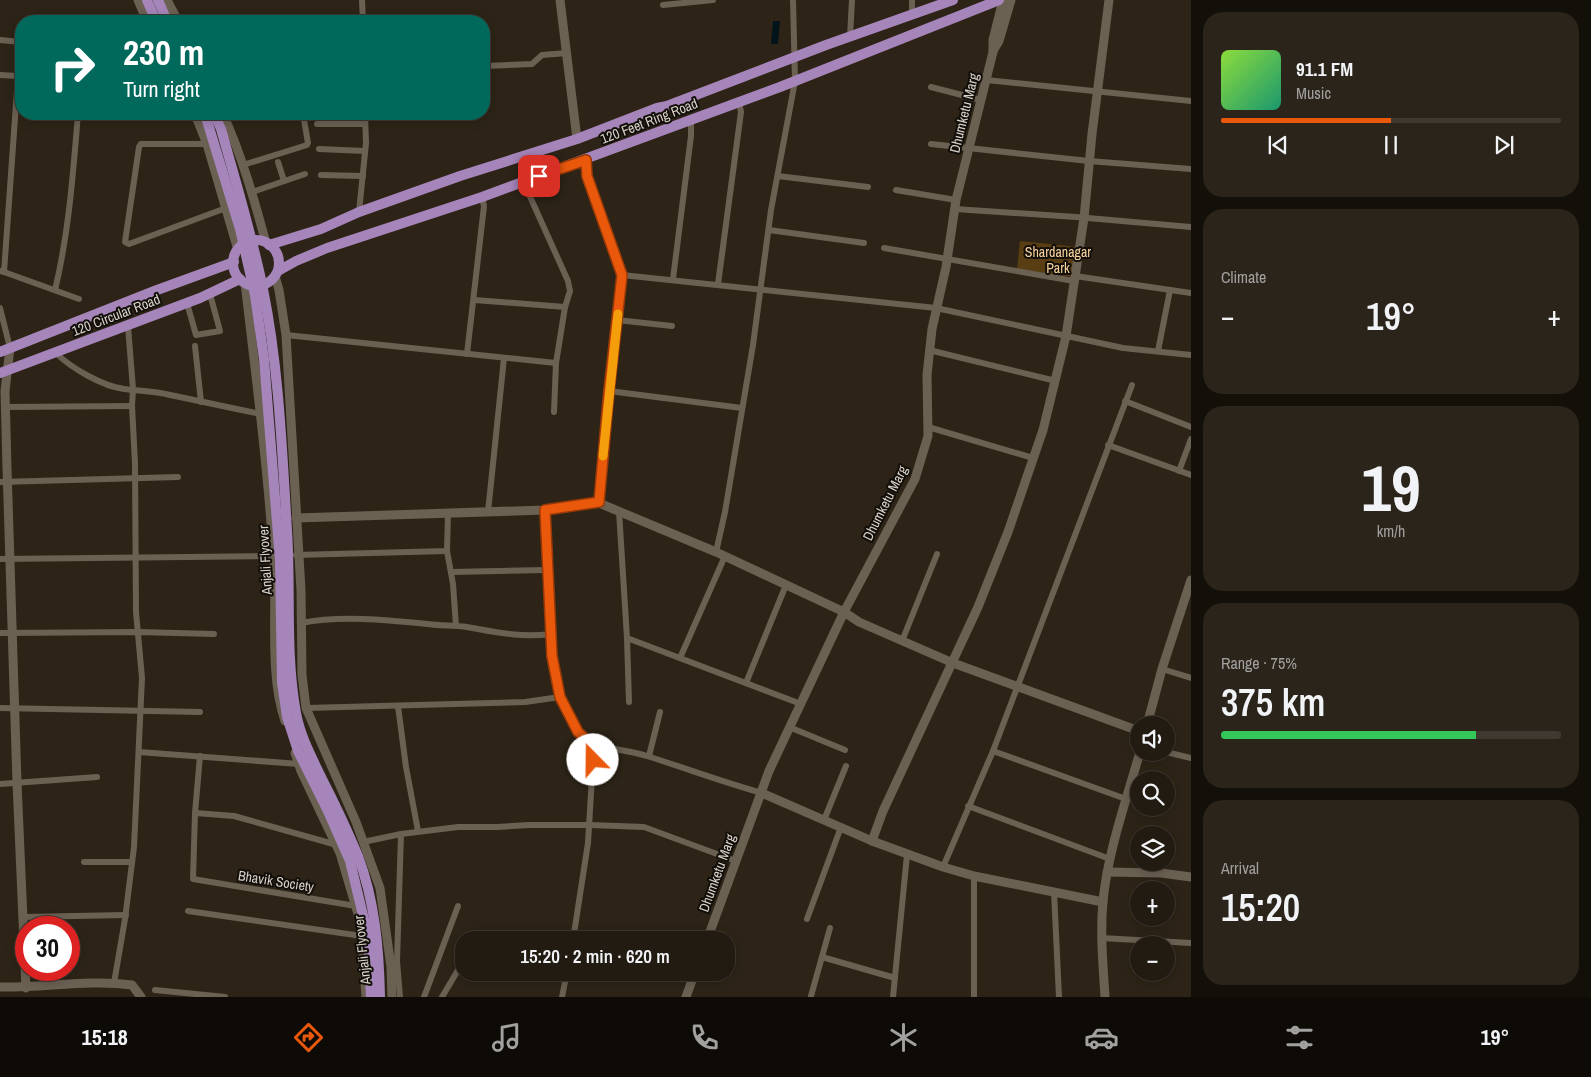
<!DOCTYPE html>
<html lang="en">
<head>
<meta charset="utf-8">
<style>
  body { margin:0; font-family:"Archivo Narrow",sans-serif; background:#2a241a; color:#f1f3f6; height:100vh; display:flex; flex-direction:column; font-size:19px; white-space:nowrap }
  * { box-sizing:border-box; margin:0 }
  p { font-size:16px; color:#a2a19f }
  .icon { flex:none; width:28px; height:28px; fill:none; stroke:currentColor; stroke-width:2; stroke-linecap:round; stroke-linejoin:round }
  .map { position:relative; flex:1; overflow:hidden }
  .sheet { display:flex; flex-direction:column; gap:12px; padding:12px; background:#130f09; width:400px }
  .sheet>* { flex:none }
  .banner { position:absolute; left:15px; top:15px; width:475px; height:105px; border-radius:20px; box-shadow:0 2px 12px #0003,0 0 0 1px #3f3931; background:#00695c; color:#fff; overflow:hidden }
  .buttons { position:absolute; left:1130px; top:716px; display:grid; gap:10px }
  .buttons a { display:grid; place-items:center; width:45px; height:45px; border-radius:50%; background:#221b11; box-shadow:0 2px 12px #0003,0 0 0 1px #3f3931; font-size:25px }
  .speed { position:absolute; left:15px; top:916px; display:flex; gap:10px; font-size:25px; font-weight:700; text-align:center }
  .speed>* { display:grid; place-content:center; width:65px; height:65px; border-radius:50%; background:#221b11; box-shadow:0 2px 12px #0003,0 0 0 1px #3f3931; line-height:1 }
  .speed .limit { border:8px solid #d22; background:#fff; color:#111 }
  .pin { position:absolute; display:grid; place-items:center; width:42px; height:42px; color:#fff; margin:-21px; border-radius:10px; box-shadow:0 2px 8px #0006 }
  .me { position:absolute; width:55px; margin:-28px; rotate:338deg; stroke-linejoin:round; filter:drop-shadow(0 0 4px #0008) }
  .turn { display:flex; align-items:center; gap:18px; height:105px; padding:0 25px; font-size:22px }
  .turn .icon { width:65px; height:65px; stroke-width:2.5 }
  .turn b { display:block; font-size:35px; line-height:42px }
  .big { font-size:38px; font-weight:600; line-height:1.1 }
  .sheet .widget { flex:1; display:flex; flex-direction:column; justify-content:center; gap:8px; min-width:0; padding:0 18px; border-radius:20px; background:#2a241a }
  .sheet .dial { align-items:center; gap:0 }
  .dial b { font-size:65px; line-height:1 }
  .song { display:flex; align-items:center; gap:15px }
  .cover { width:60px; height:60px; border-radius:8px; background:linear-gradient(135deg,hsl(90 70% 55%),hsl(160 70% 35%)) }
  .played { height:5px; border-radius:2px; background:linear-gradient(90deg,#ea580c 50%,#3f3931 50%) }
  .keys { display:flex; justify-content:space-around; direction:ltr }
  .heat { display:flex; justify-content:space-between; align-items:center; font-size:28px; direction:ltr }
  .charge { height:8px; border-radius:4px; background:linear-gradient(90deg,#34c759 75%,#3f3931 0) }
  .trip { position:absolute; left:455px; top:931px; width:280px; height:50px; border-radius:20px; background:#221b11; box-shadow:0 2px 12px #0003,0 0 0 1px #3f3931; font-weight:600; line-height:50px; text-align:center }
  .tabs { display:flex; height:80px; justify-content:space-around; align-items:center; background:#0e0b07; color:#a2a19f }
  .tabs .icon { width:35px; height:35px }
  .tabs .on { color:#ea580c }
  .tabs b { font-size:22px; color:#f1f3f6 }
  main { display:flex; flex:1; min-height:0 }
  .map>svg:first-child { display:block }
  .green { fill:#583e12 }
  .water { fill:#02131a }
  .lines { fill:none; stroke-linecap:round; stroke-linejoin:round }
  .street { stroke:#6b6153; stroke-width:6 }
  .secondary { stroke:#6b6153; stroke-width:9 }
  .primary { stroke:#a685ba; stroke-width:10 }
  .route-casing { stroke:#983908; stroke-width:12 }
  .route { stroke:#ea580c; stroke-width:9 }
  .slow { stroke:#f59e0b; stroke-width:9 }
  .labels { text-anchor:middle; stroke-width:4; stroke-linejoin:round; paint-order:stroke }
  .street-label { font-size:14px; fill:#d9d3cb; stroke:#120e09 }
  .park-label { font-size:14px; fill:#f8d39e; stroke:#120e09 }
</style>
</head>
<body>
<main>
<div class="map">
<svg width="1191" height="997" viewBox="0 0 1191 997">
  <rect width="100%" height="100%" fill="#2d2417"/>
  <!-- green -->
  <polygon class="green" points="1020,241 1078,247 1073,277 1017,269"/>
  <!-- water -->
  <polygon class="water" points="773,21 780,21 778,44 771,44"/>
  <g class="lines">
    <!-- street -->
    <g class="street">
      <polyline points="362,0 363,21"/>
      <polyline points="663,5 713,0"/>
      <polyline points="912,14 912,0"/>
      <polyline points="850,37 852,0"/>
      <polyline points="0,40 21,42"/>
      <polyline points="20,41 18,76 20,76"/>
      <polyline points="484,66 532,64 542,55 567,53"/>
      <polyline points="0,75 18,76 4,272 0,271"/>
      <polyline points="986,80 1191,101"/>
      <polyline points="931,87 981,100"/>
      <polyline points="317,124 365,124"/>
      <polyline points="207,144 141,144 139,147 125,242 129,244 226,208"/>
      <polyline points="931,144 1089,161 1191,169"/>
      <polyline points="319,149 365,151"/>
      <polyline points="278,162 284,181"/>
      <polyline points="243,165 307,145 308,143 303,114"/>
      <polyline points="321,175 363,176"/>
      <polyline points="778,176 868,187"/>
      <polyline points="523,181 568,281 570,291 565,307"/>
      <polyline points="896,190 956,200"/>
      <polyline points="252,192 305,174"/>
      <polyline points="955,209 1076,217 1191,227"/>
      <polyline points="359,212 366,143 365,114"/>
      <polyline points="769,230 864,243"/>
      <polyline points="884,248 1074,281"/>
      <polyline points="4,272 79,299"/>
      <polyline points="622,275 936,308 1123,348 1191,355"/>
      <polyline points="1075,276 1191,293"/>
      <polyline points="673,279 691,136 691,120"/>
      <polyline points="718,284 741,112 739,102"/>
      <path d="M 55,290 C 69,232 73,173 78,114"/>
      <polyline points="474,300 565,307 556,363 554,412"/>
      <polyline points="187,303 196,335 220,331 210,294"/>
      <polyline points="0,308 10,348"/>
      <polyline points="617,320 672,326"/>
      <polyline points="286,335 556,363"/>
      <polyline points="195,346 201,402"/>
      <polyline points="929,350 1056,381"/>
      <polyline points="1158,351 1170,290"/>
      <path d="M 56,353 C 71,368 102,386 124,389 C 139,391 154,391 170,395 C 200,401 230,408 261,414"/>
      <polyline points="467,354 484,206 482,197"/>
      <polyline points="609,391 742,408"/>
      <polyline points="1125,401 1191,427"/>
      <polyline points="6,407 132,406"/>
      <polyline points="928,427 1033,458"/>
      <polyline points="1108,445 1191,475"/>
      <polyline points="1179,471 1191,439"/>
      <polyline points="0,482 178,477"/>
      <polyline points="619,511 627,638 801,704"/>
      <polyline points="488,512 504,358"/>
      <polyline points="447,551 453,584 456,626"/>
      <polyline points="716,552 725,512 753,345 771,210 795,81 793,0"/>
      <polyline points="296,555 447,551 448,513"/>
      <polyline points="0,559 276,556"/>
      <polyline points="451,572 547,570"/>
      <path d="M 301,623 C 341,615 388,620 428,624 C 441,626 454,625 467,627 C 496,632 520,638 551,634"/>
      <polyline points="0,633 138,632 214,634"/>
      <polyline points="627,638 629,702"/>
      <polyline points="902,641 937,554"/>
      <polyline points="680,658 725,556"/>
      <polyline points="1162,669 1191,678"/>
      <polyline points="746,683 786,585"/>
      <polyline points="560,697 578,731 587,741 593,760 588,843 573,940"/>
      <polyline points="398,706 406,767 418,831"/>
      <polyline points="0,708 200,712"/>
      <polyline points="306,708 525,702 560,697 552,656 545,510"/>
      <polyline points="789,727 845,750"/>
      <path d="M 587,741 C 604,749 628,750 647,756 C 685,768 723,782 762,793"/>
      <polyline points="993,751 1126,799"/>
      <polyline points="139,752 299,764"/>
      <polyline points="1166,752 1191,758"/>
      <polyline points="200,756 195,813 234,816 337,845"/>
      <polyline points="649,756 660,712"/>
      <polyline points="0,784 97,777"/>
      <polyline points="968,806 1110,859"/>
      <polyline points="195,813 193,879 356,906"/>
      <polyline points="824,820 846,766"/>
      <polyline points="363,842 401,834 458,827 497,827 529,825 590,825 644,827 736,861"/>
      <polyline points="84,862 132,862"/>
      <polyline points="943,867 993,751 1132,385"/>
      <polyline points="974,876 974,997"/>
      <polyline points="1054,892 1059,997"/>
      <polyline points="188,911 362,936"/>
      <polyline points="23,917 126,915"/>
      <polyline points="807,919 841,827"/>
      <polyline points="1101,938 1191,943"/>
      <polyline points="822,957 895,978"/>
      <polyline points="114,983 125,919 134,847 142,678 136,612 135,463 132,406 133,389 128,326"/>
      <polyline points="155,990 225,997"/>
      <polyline points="811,996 830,928"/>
      <polyline points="400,997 397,961 401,834"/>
      <polyline points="424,997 458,906"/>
      <polyline points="442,997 464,960"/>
      <polyline points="562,997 567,972"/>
      <polyline points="893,997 907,855"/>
    </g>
    <!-- secondary -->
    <g class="secondary">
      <polyline points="138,0 147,21"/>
      <polyline points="167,0 178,21"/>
      <polyline points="560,0 577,139"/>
      <polyline points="993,51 999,41 1011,0"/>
      <polyline points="195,114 207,144 238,250"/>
      <path d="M 223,114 C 242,156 254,199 266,243"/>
      <polyline points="275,276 279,290 286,335 301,590 302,675 306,708 356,822 380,888 391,967 392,997"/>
      <path d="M 245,283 C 256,376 268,470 274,563 C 277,613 269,674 285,721"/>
      <polyline points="10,348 5,391 7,468 17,783 26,988"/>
      <polyline points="599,503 716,552 844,612 859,622 953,663 1139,731"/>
      <polyline points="296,518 545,510 599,503 609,391 622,275 587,176 585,160"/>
      <polyline points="1147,725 1162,669 1191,580"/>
      <polyline points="295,753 301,771 340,853 361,924 366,997"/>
      <polyline points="762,793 872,841 943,867 974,876 1103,902"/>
      <polyline points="872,841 883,811 978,607 1008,532 1043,430 1066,336 1084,218 1092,134 1109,0"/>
      <polyline points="1107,872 1161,873 1191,877"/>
      <polyline points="707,940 769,771 844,612 915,479 928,436 927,375 932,329 946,267 956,200 993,52 993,40 1003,0"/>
      <path d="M 0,987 C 44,988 89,979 132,985 L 141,997"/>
      <polyline points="686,997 695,972"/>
      <path d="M 1105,997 C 1103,965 1100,933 1103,901 C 1108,851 1126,801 1140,752"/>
    </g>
    <!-- primary -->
    <g class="primary">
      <polyline points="147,0 156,21"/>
      <polyline points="158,0 167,21"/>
      <polyline points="205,114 240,229 255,295 264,359 280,560 282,682 287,717 298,751 327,809 350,861 368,936 371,997"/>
      <path d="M 214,114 L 221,129 C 236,183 252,235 263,289 C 279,368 282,450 287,530 C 291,590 285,653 296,713 C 300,736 312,758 322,779 C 335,804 347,830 358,856 C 375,901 379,950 380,997"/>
      <circle cx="256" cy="263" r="23"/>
      <polyline points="269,245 321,229 359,212 460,176 577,139 657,108 667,106 826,45 953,0"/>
      <polyline points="278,271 296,261 327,248 482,197 780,87 999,0"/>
      <polyline points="0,352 157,290 234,262"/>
      <polyline points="0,373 200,298 240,279"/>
    </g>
  </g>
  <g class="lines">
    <defs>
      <polyline id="route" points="539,176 586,160 587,176 622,275 609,391 599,502 545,510 552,656 560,697 578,732 588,741 593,760"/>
    </defs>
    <!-- route casing -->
    <use href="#route" class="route-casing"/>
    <!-- route -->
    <use href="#route" class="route"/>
    <!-- slow -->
    <polyline class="slow" points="603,456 618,314"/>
  </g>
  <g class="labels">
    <!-- street labels -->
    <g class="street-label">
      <text transform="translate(964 113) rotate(-76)" y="5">Dhumketu Marg</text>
      <text transform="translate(649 121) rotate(-21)" y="5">120 Feet Ring Road</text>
      <text transform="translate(116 315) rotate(-21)" y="5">120 Circular Road</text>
      <text transform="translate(885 503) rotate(-63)" y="5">Dhumketu Marg</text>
      <text transform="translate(265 560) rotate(-93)" y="5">Anjali Flyover</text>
      <text transform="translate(717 873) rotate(-70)" y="5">Dhumketu Marg</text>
      <text transform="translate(276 881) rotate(9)" y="5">Bhavik Society</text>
      <text transform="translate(362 950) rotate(-96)" y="5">Anjali Flyover</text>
    </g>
    <!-- park labels -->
    <g class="park-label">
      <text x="1058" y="257">Shardanagar<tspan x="1058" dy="16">Park</tspan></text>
    </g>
  </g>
</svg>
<div class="buttons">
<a><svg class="icon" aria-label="sound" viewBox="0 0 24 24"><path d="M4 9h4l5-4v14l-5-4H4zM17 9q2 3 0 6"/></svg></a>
<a><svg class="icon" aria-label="search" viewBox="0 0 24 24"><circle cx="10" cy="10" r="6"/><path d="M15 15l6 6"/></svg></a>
<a><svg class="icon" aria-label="layers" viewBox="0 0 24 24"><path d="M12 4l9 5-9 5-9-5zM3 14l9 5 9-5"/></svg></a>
<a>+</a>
<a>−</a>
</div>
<div class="speed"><div class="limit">30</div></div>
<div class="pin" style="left:539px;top:176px;background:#d93025"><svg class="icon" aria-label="arrive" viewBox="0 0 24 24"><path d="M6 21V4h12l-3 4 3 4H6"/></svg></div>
<svg class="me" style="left:593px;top:760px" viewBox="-20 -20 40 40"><circle r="19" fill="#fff"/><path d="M0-13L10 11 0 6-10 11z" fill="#ea580c"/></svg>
<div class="trip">15:20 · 2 min · 620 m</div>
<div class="banner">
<div class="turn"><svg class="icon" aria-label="right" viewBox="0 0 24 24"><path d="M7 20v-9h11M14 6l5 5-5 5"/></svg><div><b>230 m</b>Turn right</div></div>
</div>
</div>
<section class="sheet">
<div class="widget">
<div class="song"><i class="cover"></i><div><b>91.1 FM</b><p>Music</p></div></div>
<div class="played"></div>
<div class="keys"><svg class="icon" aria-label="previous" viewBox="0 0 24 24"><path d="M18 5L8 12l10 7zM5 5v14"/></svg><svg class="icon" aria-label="pause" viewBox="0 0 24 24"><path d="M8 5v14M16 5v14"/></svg><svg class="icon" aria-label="next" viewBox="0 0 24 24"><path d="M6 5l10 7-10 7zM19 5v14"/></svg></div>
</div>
<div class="widget"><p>Climate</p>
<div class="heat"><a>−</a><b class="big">19°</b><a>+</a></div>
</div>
<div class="widget dial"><b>19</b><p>km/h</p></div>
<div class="widget"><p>Range · 75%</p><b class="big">375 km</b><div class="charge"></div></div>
<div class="widget"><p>Arrival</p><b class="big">15:20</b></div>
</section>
</main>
<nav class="tabs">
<b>15:18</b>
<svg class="icon on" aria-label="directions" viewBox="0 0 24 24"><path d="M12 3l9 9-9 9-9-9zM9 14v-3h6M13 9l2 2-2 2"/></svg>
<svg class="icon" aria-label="music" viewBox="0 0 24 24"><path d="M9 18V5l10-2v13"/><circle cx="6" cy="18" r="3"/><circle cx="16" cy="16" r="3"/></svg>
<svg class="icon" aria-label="phone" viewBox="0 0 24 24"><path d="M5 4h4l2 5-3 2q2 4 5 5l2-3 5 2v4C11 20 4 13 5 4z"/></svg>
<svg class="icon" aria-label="climate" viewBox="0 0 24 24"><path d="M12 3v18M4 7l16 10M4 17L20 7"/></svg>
<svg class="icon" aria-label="car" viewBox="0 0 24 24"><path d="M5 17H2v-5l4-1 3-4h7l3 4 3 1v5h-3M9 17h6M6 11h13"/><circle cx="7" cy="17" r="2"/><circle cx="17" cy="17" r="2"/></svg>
<svg class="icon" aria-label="filters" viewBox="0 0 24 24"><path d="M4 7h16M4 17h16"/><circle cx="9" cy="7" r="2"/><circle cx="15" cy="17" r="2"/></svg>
<b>19°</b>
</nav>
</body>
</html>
